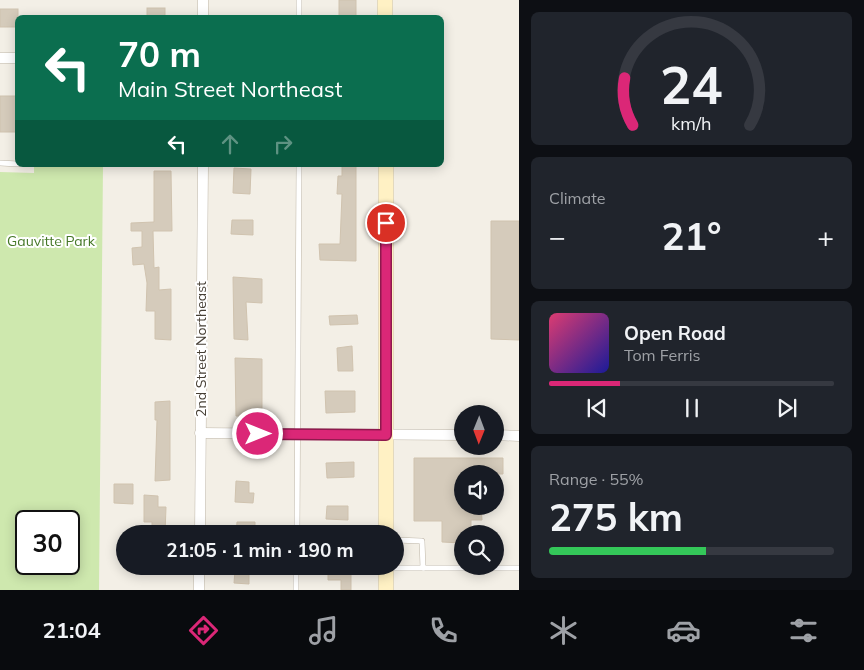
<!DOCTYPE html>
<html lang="en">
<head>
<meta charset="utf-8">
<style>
  body { margin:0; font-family:Mulish,sans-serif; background:#20242c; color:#f1f3f6; height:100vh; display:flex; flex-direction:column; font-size:19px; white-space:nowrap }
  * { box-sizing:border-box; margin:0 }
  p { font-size:16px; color:#9ea1a6 }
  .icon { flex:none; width:28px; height:28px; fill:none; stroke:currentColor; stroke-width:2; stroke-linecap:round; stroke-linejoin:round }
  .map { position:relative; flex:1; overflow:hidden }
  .details { display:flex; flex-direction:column; gap:12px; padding:12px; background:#0d0f14; width:345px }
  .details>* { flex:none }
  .top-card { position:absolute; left:15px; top:15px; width:429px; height:152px; border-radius:8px; box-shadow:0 2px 12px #0003; background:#0b6e4f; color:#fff; overflow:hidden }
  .needle { width:32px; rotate:181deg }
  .tools { position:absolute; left:454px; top:405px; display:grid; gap:10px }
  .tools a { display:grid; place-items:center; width:50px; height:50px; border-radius:50%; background:#171b24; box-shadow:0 2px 12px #0003; font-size:25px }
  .speed { position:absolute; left:15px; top:510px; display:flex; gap:10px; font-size:25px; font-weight:700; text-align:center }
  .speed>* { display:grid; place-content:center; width:65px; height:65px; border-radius:50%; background:#171b24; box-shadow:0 2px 12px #0003; line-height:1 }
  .speed .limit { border:2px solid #111; border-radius:8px; background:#fff; color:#111 }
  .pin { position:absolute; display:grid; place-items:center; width:42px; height:42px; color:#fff; margin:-21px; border:2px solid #fff; border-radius:50%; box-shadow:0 1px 5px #0007 }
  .me { position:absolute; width:55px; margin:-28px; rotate:90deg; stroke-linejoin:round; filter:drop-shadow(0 0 4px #0008) }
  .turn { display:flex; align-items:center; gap:18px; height:105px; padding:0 20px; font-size:22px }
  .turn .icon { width:65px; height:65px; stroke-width:2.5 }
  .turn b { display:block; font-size:35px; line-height:42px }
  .lanes { display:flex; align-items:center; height:48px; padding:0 20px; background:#0003; justify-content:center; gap:25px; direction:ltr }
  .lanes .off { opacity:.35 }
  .big { font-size:38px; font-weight:700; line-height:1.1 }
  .details .tile { flex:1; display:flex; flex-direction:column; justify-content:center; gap:8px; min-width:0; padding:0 18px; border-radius:8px; background:#20242c }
  .details .dial { align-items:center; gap:0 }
  .dial svg { height:130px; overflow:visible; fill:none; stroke:#363941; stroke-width:7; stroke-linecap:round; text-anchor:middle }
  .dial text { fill:#f1f3f6; stroke:none }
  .song { display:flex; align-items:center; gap:15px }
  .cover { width:60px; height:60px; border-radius:8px; background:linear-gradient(135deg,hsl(340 70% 55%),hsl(240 70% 35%)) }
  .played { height:5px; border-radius:2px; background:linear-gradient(90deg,#db2777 25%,#363941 25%) }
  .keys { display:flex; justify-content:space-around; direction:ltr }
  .heat { display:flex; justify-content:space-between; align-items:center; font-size:28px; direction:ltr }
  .charge { height:8px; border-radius:4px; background:linear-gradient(90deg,#34c759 55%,#363941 0) }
  .trip { position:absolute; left:116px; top:525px; width:288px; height:50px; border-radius:25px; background:#171b24; box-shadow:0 2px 12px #0003; font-weight:700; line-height:50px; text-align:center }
  .tabs { display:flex; height:80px; justify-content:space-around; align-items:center; background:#090b0e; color:#9ea1a6 }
  .tabs .icon { width:35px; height:35px }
  .tabs .selected { color:#db2777 }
  .tabs b { font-size:22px; color:#f1f3f6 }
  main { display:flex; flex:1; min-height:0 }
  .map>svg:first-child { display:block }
  .green { fill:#cee8ae; fill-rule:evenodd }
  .building { fill:#d5cbbb; stroke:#d0c3af }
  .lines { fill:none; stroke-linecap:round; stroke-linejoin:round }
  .lane-casing { stroke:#bfb7a9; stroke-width:6 }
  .street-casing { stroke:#bfb7a9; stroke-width:11 }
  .secondary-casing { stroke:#d4c395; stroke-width:15 }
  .lane { stroke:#fff; stroke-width:5 }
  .street { stroke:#fff; stroke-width:10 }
  .secondary { stroke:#fff1c4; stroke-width:14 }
  .route-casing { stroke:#8e194d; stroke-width:12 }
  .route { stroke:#db2777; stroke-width:9 }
  .labels { text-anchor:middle; stroke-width:4; stroke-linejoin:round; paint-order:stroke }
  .park-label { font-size:14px; fill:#467828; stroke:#fff }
  .street-label { font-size:14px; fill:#463f35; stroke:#fff }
</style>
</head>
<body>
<main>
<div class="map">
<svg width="519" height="590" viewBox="0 0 519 590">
  <rect width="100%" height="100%" fill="#f3efe6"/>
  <!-- green -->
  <path class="green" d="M 34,165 L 103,165 L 99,590 L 0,590 L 0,172 L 34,173 ZM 26,521 L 69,521 L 69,564 L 26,564 Z"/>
  <!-- building -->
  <g class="building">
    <polygon points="339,0 356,0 356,17 339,16"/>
    <rect x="147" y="8" width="18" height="10"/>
    <rect x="0" y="9" width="18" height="18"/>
    <rect x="0" y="96" width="18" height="36"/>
    <polygon points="342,165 356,165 356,261 320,260 319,244 340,244 342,194 337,194 338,176 342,176"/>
    <polygon points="234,168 251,169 250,194 233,193"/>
    <polygon points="154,171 171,171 172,231 153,231 154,268 159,267 159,290 171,289 171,340 155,339 155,311 146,311 147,283 144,264 133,265 132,248 142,247 142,231 131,231 131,223 154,222"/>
    <polygon points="232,220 253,220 253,235 231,234"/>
    <polygon points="491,221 519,221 519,340 491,339"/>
    <polygon points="233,277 262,279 262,303 246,302 248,340 234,339"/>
    <polygon points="357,315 358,324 330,325 329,316"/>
    <polygon points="352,346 353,371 338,371 337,348"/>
    <polygon points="235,358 262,359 262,416 236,416"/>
    <polygon points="325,391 355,391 355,412 326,413"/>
    <polygon points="170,401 170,480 155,481 157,420 155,420 155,402"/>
    <polygon points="414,458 503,458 503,474 462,474 462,506 481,506 482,520 471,520 471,534 462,534 462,543 442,542 442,521 414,521"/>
    <polygon points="354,462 354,477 327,478 326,463"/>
    <polygon points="236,481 249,482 249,493 254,493 253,503 235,502"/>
    <polygon points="114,484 133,484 133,504 114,503"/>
    <polygon points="144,495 158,496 158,507 166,507 165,534 152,534 152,522 144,522"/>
    <polygon points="327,506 348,506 348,520 326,519"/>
    <polygon points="237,522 255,522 255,534 236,534"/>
    <polygon points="328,567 351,569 351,590 341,590 341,580 328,580"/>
    <polygon points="235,571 249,571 249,584 234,583"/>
  </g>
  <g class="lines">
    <defs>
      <g id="lane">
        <polyline points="299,18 299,0"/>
        <polyline points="0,163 18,164"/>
        <polyline points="297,534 299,165"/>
        <polyline points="395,540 422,541 423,568"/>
        <polyline points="386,568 519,568"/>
        <polyline points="296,590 296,566"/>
      </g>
      <g id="street">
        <polyline points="203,0 203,18"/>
        <polyline points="0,58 18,58"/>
        <polyline points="200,433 462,435"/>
        <polyline points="495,435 519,436"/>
        <polyline points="200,534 203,165"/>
        <polyline points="199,590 199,566"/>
      </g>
      <g id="secondary">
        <polyline points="385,0 385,18"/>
        <polyline points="386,165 386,534"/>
        <polyline points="386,566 386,590"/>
      </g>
    </defs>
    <!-- lane casing -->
    <use href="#lane" class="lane-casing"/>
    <!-- street casing -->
    <use href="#street" class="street-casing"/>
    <!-- secondary casing -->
    <use href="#secondary" class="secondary-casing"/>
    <!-- lane -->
    <use href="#lane" class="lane"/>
    <!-- street -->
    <use href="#street" class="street"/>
    <!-- secondary -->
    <use href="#secondary" class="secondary"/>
  </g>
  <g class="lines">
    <defs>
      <polyline id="route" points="258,434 386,435 386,223"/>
    </defs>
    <!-- route casing -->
    <use href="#route" class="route-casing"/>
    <!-- route -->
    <use href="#route" class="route"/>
  </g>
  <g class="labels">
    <!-- park labels -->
    <g class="park-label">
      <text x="51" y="246">Gauvitte Park</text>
    </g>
    <!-- street labels -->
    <g class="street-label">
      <text transform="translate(201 349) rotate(-90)" y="5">2nd Street Northeast</text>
    </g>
  </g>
</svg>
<div class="tools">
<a><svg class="needle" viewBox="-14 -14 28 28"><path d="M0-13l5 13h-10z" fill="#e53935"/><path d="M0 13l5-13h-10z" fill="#9ea1a6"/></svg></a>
<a><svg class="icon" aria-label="sound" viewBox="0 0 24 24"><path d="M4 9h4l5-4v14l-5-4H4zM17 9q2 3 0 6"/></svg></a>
<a><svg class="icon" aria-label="search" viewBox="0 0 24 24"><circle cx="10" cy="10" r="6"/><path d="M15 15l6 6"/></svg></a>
</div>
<div class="speed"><div class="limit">30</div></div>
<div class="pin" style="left:386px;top:223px;background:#d93025"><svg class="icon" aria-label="arrive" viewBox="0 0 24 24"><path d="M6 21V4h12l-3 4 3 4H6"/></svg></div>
<svg class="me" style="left:258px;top:434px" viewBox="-20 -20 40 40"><circle r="17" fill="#db2777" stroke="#fff" stroke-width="3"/><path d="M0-11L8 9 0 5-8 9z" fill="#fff"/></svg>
<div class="trip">21:05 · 1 min · 190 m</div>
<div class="top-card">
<div class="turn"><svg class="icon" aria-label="left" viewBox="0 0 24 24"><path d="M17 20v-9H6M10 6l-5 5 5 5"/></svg><div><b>70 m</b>Main Street Northeast</div></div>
<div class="lanes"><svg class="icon" aria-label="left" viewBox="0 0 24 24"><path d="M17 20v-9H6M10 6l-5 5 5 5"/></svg><svg class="icon off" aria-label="ahead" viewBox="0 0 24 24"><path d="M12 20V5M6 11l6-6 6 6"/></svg><svg class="icon off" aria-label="right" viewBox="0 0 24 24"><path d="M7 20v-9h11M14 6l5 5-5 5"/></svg></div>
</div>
</div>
<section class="details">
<div class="tile dial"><svg viewBox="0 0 100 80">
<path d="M14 69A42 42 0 1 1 86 69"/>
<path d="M14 69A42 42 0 0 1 9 40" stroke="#db2777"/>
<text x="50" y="56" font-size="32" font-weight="700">24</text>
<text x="50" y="72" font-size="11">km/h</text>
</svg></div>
<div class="tile"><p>Climate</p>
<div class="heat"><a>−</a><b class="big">21°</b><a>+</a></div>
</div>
<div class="tile">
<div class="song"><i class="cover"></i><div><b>Open Road</b><p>Tom Ferris</p></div></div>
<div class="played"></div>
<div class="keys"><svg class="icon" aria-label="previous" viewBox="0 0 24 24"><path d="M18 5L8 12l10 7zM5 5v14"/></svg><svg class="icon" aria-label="pause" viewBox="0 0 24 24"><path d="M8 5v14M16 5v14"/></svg><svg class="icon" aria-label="next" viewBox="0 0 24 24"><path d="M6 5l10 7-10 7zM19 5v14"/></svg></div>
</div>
<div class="tile"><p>Range · 55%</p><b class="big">275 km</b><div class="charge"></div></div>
</section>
</main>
<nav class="tabs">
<b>21:04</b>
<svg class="icon selected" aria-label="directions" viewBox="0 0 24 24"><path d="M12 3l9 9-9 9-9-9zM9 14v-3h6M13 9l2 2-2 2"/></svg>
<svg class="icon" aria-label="music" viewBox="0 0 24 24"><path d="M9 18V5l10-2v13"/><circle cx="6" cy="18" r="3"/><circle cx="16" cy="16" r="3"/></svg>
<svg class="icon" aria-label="phone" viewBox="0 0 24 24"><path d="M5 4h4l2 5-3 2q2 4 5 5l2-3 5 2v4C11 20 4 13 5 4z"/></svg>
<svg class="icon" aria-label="climate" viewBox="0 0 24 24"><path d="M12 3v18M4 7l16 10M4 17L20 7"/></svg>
<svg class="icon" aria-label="car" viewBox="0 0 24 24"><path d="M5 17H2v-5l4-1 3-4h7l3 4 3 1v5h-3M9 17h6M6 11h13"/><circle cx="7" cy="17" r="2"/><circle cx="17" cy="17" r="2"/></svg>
<svg class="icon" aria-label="filters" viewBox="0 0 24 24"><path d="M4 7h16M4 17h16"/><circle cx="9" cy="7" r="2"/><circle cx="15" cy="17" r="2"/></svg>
</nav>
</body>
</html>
